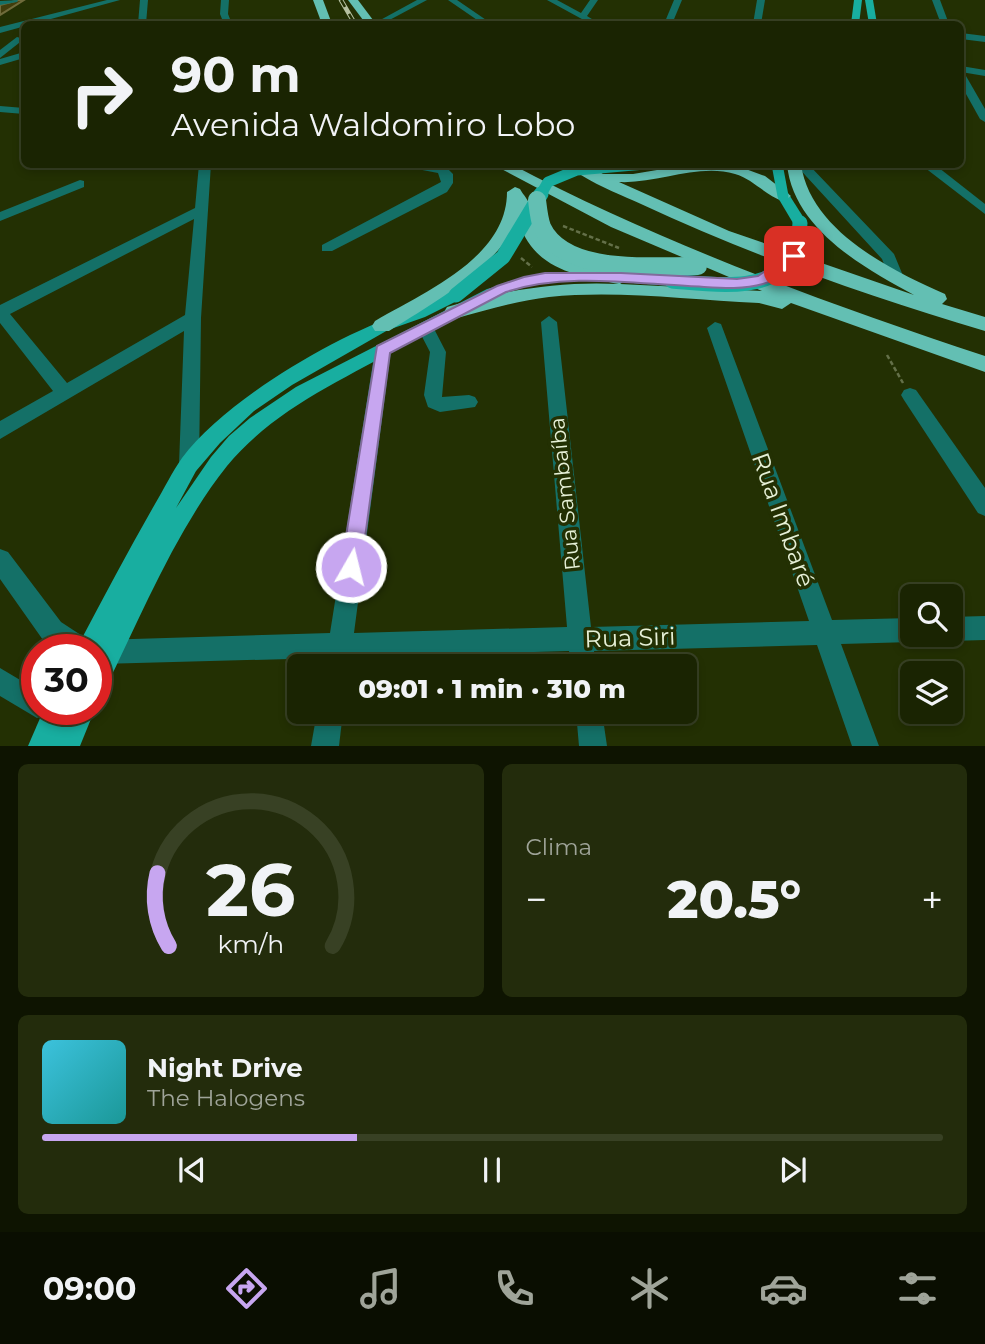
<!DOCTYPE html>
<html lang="pt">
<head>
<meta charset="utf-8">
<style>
  body { margin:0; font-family:Montserrat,sans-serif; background:#232c0c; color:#f1f3f6; height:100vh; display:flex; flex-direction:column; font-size:26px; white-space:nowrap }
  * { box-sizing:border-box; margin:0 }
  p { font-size:23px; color:#9fa499 }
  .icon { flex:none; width:38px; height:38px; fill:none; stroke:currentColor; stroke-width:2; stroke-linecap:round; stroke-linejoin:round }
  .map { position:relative; height:746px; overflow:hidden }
  .drawer { display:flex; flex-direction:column; gap:18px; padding:18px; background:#0e1401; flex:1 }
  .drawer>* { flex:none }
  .banner { position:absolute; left:21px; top:21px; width:943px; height:147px; border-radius:10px; box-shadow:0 4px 10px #0003,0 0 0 2px #384124; background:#1a2402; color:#f1f3f6; overflow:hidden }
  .controls { position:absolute; left:900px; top:584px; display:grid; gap:14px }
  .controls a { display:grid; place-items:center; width:63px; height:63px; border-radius:10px; background:#1a2402; box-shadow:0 4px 10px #0003,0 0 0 2px #384124; font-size:35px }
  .speed { position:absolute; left:21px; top:634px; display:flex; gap:14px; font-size:35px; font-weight:700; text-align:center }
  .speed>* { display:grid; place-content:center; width:91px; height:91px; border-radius:50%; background:#1a2402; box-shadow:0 4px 10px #0003,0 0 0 2px #384124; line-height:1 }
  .speed .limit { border:10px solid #d22; background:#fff; color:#111 }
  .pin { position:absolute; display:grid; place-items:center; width:60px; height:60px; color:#fff; margin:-30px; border-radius:14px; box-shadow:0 4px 10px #0006 }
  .me { position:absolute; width:77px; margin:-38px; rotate:8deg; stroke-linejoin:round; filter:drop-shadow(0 0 5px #0008) }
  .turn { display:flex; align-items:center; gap:24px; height:147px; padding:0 35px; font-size:32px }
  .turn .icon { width:91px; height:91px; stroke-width:2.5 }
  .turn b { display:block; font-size:49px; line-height:60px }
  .big { font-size:52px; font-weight:800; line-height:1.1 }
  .drawer .card { flex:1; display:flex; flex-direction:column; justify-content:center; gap:10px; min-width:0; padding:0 24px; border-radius:10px; background:#232c0c }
  .drawer .dial { align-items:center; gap:0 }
  .dial svg { height:182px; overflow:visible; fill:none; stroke:#384124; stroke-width:7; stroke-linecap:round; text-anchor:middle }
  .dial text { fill:#f1f3f6; stroke:none }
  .song { display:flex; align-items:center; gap:21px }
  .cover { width:84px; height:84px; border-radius:10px; background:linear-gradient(135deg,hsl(190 70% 55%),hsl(180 70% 35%)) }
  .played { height:7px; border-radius:4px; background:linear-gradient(90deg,#c7a6f0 35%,#384124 35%) }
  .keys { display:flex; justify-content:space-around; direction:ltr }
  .heat { display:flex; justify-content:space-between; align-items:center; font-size:38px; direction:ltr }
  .drawer .tiles { flex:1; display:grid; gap:18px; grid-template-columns:1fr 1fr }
  .card:last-child { grid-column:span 2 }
  .trip { position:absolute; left:287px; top:654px; width:410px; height:70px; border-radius:10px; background:#1a2402; box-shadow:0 4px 10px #0003,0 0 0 2px #384124; font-weight:800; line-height:70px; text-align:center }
  .menu { display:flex; height:112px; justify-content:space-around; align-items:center; background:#0a0e01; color:#9fa499 }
  .menu .icon { width:49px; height:49px }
  .menu .active { color:#c7a6f0 }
  .menu b { font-size:32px; color:#f1f3f6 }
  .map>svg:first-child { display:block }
  .building { fill:#413d0c; stroke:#6f6b3b; stroke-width:2 }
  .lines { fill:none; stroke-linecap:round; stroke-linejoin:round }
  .path { stroke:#647049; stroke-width:2.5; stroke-dasharray:4.5 2.5; stroke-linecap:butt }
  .minor { fill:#147067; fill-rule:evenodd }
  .major { fill:#18aea0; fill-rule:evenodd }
  .highway { fill:#63bfb3; fill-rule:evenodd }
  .rail-casing { stroke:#b5c0a1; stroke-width:4.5 }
  .rail { stroke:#233003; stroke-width:2.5; stroke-dasharray:8; stroke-linecap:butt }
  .major-bridge-far1 { stroke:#18aea0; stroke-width:11 }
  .major-bridge { stroke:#18aea0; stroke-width:15 }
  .highway-bridge { stroke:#63bfb3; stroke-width:18 }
  .route { fill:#c7a6f0; stroke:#816c9c; stroke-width:2 }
  .labels { text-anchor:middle; stroke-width:7; stroke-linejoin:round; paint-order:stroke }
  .street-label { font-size:21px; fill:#e6f0d7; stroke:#233003 }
  .near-street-label { font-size:24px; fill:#e6f0d7; stroke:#233003 }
</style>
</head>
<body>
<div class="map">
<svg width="985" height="746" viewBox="0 0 985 746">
  <rect width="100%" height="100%" fill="#233003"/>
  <!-- building -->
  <polygon class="building" points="19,0 24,0 0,15 0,5"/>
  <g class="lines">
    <!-- path -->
    <g class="path">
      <polyline points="563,226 619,248"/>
      <polyline points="521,258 532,267"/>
      <polyline points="887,355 903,383"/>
    </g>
    <!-- minor -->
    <g class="minor">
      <polygon points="18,0 17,2 0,5 0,1"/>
      <polygon points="107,0 120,0 0,33 0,27"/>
      <polygon points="140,0 148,0 146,24 138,24"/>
      <polygon points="221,0 229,0 228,14 232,24 224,24 220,14"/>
      <polygon points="417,0 427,0 382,24 373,24"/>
      <polygon points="448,0 457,0 492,24 483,24"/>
      <polygon points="547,0 557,0 581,13 590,0 598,0 587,16 600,24 591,24"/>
      <polygon points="674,0 682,0 672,24 664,24"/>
      <polygon points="757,0 765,0 761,24 753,24"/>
      <polygon points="932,0 940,0 949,24 941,24"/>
      <polygon points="324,17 327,22 310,24 311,22"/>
      <polygon points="961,33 985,36 985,42 961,39"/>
      <polygon points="17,37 24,39 0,58 0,50"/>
      <polygon points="24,52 24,58 0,65 0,59"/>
      <polygon points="961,66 985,70 985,76 961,72"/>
      <polygon points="961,73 966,76 985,109 985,122 980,119 961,85"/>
      <polygon points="0,106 24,108 24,114 0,112"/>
      <path d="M 199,164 L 211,164 L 201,318 L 199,465 L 196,471 L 189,474 L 182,471 L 179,465 L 184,331 L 0,439 L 0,421 L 53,391 L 0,323 L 0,305 L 195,208 ZM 194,219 L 185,315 L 67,383 L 10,314 Z"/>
      <polygon points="391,164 446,167 453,174 453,183 447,192 332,251 322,251 322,245 441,182 438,173"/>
      <polygon points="795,164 808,164 894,254 904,278 901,282 891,282 882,259"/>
      <polygon points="920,164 934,164 985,204 985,214"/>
      <polygon points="80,180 84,181 84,187 0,221 0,212"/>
      <polygon points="549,316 557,322 591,627 809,621 707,328 715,322 721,324 832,620 912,618 912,635 922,635 912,642 841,644 879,746 852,746 817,645 594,651 596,667 570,667 569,651 351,657 350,667 324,667 326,658 100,664 96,663 96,649 60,649 43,640 0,579 0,549 8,552 61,622 93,643 100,640 330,633 375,350 377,346 389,346 391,350 354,633 567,627 541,322"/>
      <polygon points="425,321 431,323 446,352 442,397 469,395 475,397 478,402 475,407 440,412 428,407 424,395 430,352 417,327"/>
      <polygon points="910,388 916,390 985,488 985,516 978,513 904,400 901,395 904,390"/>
      <polygon points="985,616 985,640 950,641 941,638 941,635 950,635 950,617"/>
      <polygon points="0,668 37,690 37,709 49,709 46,714 37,718 0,696"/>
      <polygon points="317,712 343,712 339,746 311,746"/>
      <polygon points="576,712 602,712 607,746 579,746"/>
    </g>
    <!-- major -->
    <g class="major">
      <polygon points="854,0 862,0 859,24 851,24"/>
      <polygon points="865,0 873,0 877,24 869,24"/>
      <polygon points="783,192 788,193 807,223 805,226 795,226 793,223 777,196"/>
      <path d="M 598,271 L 672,276 L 680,281 L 672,286 C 623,283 572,275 524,287 C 481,298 444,324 405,345 C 342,380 274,409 227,466 C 176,530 141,616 105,689 L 96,693 L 96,649 L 78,649 L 81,640 C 105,595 129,549 155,504 C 164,489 172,472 182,458 C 225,400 335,336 403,313 C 417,308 448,287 461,291 L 464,295 L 461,299 L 425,317 L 388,330 L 292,385 L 254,411 L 220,443 L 196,471 L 176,508 L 211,457 L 229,436 L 250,418 L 296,387 L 487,289 L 543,274 Z"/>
      <polygon points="44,709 95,709 80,746 28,746"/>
    </g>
    <!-- highway -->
    <g class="highway">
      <polygon points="313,0 323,0 332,24 322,24"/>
      <polygon points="348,0 358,0 376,24 366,24"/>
      <path d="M 492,164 L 511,164 C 663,244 823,302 985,356 L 985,372 L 791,303 L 782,309 L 759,303 C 690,300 618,290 549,297 C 516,301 485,310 454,319 L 447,317 L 444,312 L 447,307 C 504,290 560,281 619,284 C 577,276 533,269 519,222 C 488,273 438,300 389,331 L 375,331 L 372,326 L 375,321 C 424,292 507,258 507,192 L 515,187 L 520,189 C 524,196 528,199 530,206 C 534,217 536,228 541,238 C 559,266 598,266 626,274 L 629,278 L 620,284 L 762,291 L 611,227 Z"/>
      <path d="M 566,164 L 585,164 L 603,174 L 633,174 L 693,164 L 732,164 L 765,176 L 791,196 L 783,201 C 766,196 753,179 735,174 C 698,163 657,184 619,182 L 729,231 L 914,295 C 862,267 793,228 787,164 L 801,164 C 810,230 890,270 945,294 L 947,299 L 942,304 L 985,317 L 985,331 C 868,296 752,256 641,204 C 619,194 583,180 566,164 Z"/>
    </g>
    <defs>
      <polyline id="rail" points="341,0 355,24"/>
    </defs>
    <!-- rail casing -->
    <use href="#rail" class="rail-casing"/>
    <!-- rail -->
    <use href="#rail" class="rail"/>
    <!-- major-bridge-far1 -->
    <g class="major-bridge-far1">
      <polyline points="777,164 783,196"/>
      <polyline points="540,196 548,182 577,170 645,164"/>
    </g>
    <!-- major-bridge -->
    <g class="major-bridge">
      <path d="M 672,281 C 709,284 772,295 795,255 C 800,246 799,233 800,223"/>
      <polyline points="456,295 503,257 541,194"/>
    </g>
    <!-- highway-bridge -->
    <path class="highway-bridge" d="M 537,200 C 538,208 539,219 542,227 C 565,276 654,265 698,266"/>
  </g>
  <!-- route -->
  <path class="route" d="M 794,251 L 801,256 C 792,268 778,280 763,284 C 739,291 713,287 688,286 C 629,283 563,273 506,292 L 390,353 L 361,567 L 358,575 L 351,578 L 344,575 L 341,567 L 377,346 L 497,286 L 524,277 L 545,273 L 621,273 L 737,279 L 758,276 Z"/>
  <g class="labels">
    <!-- street labels -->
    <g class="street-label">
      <text transform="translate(565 494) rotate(-96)" y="7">Rua Sambaíba</text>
    </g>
    <!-- near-street labels -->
    <g class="near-street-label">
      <text transform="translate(783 520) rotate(70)" y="8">Rua Imbaré</text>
      <text transform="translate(630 638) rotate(-2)" y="8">Rua Siri</text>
    </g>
  </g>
</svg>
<div class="controls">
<a><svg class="icon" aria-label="search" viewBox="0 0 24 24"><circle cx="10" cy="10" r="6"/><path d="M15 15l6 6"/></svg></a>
<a><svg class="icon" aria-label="layers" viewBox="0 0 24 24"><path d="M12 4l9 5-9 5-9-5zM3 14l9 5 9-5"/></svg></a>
</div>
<div class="speed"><div class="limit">30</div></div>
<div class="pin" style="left:794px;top:256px;background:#d93025"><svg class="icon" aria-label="arrive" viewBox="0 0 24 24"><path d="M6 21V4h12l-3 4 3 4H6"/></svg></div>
<svg class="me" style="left:351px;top:567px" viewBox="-20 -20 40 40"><circle r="17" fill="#c7a6f0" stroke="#fff" stroke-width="3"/><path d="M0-11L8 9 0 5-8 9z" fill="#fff"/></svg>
<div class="trip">09:01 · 1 min · 310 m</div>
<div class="banner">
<div class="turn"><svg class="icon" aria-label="right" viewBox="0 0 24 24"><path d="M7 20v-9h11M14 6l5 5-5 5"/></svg><div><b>90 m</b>Avenida Waldomiro Lobo</div></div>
</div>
</div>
<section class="drawer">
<div class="tiles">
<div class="card dial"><svg viewBox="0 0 100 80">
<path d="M14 69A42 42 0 1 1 86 69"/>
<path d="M14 69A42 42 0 0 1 9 37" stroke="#c7a6f0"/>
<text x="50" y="56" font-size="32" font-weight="700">26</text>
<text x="50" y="72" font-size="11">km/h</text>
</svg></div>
<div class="card"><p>Clima</p>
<div class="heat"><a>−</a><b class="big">20.5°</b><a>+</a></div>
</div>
<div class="card">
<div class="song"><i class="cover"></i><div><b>Night Drive</b><p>The Halogens</p></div></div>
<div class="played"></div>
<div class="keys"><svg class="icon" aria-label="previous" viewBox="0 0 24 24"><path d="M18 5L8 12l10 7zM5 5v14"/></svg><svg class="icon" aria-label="pause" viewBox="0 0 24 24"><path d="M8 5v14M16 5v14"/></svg><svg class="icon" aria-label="next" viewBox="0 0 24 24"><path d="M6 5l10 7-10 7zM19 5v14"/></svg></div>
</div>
</div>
</section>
<nav class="menu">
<b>09:00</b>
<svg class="icon active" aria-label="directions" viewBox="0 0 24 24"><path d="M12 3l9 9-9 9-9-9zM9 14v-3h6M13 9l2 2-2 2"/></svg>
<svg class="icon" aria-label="music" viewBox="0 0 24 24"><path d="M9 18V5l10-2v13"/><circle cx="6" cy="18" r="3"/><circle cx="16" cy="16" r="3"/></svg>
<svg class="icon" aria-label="phone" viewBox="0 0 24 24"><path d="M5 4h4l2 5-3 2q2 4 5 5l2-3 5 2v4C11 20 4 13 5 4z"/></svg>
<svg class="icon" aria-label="climate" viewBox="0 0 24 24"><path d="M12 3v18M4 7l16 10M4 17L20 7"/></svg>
<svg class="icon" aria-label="car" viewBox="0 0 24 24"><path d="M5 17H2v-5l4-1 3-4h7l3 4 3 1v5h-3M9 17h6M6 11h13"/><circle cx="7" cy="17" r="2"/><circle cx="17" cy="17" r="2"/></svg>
<svg class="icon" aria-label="filters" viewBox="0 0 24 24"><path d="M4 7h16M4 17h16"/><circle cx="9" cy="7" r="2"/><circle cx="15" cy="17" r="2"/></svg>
</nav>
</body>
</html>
